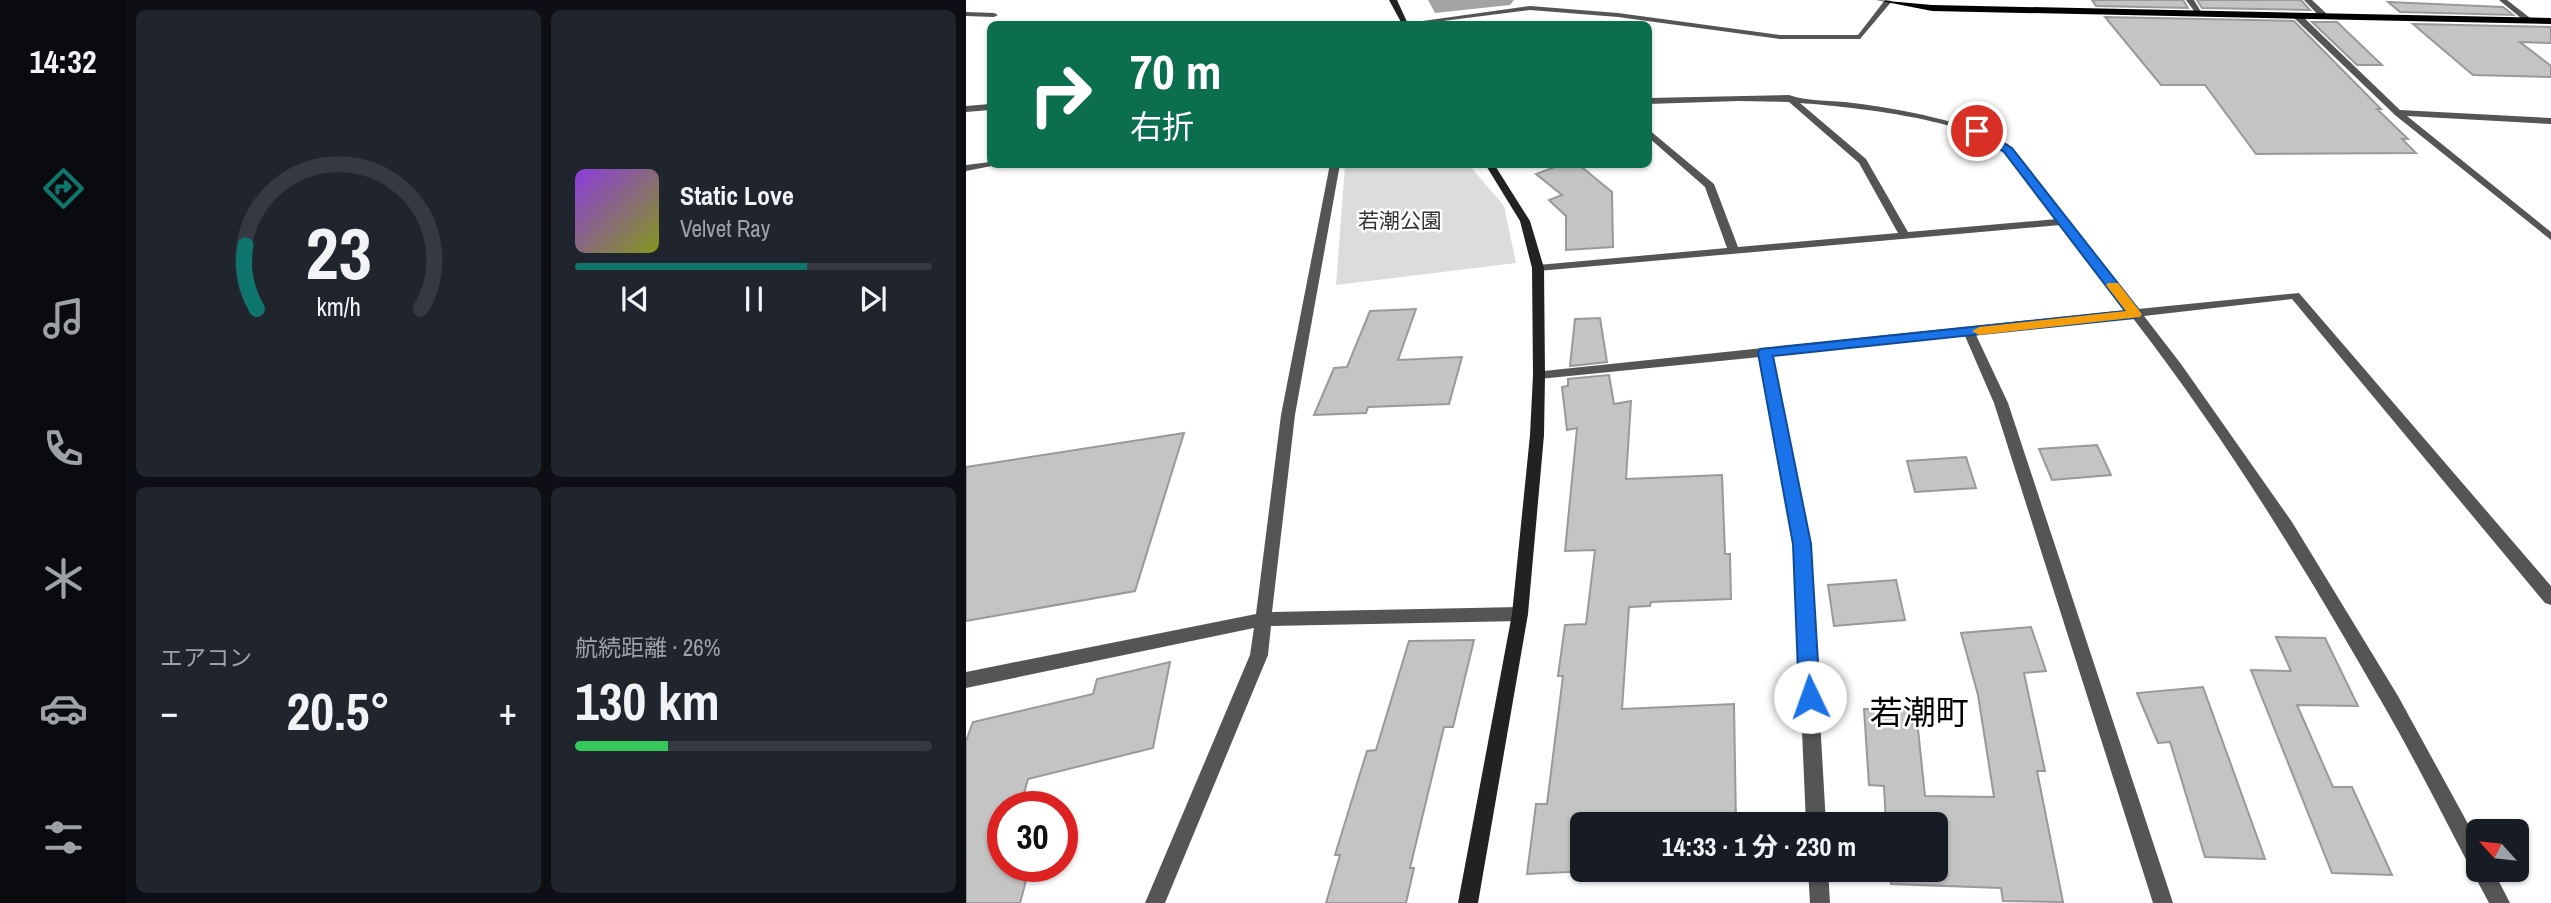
<!DOCTYPE html>
<html lang="ja">
<head>
<meta charset="utf-8">
<style>
  body { margin:0; font-family:"Archivo Narrow","Noto Sans JP",sans-serif; background:#20242c; color:#f1f3f6; height:100vh; display:flex; flex-direction:column; font-size:26px; white-space:nowrap }
  * { box-sizing:border-box; margin:0 }
  p { font-size:23px; color:#9ea1a6 }
  .icon { flex:none; width:38px; height:38px; fill:none; stroke:currentColor; stroke-width:2; stroke-linecap:round; stroke-linejoin:round }
  .map { position:relative; flex:1; overflow:hidden }
  .drawer { display:flex; flex-direction:column; gap:10px; padding:10px; background:#0d0f14; width:840px }
  .drawer>* { flex:none }
  .banner { position:absolute; left:21px; top:21px; width:665px; height:147px; border-radius:10px; box-shadow:0 2px 5px #0004; background:#0b6e4f; color:#fff; overflow:hidden }
  .needle { width:46px; rotate:297deg }
  .fabs { position:absolute; left:1500px; top:819px; display:grid; gap:14px }
  .fabs a { display:grid; place-items:center; width:63px; height:63px; border-radius:10px; background:#171b24; box-shadow:0 2px 5px #0004; font-size:35px }
  .speed { position:absolute; left:21px; top:791px; display:flex; gap:14px; font-size:35px; font-weight:700; text-align:center }
  .speed>* { display:grid; place-content:center; width:91px; height:91px; border-radius:50%; background:#171b24; box-shadow:0 2px 5px #0004; line-height:1 }
  .speed .limit { border:10px solid #d22; background:#fff; color:#111 }
  .pin { position:absolute; display:grid; place-items:center; width:60px; height:60px; color:#fff; margin:-30px; border:4px solid #fff; border-radius:50%; box-shadow:0 2px 7px #0007 }
  .me { position:absolute; width:77px; margin:-38px; rotate:357deg; stroke-linejoin:round; filter:drop-shadow(0 0 5px #0008) }
  .turn { display:flex; align-items:center; gap:24px; height:147px; padding:0 28px; font-size:32px }
  .turn .icon { width:91px; height:91px; stroke-width:2.5 }
  .turn b { display:block; font-size:49px; line-height:60px }
  .big { font-size:52px; font-weight:700; line-height:1.1 }
  .drawer .widget { flex:1; display:flex; flex-direction:column; justify-content:center; gap:10px; min-width:0; padding:0 24px; border-radius:10px; background:#20242c }
  .drawer .dial { align-items:center; gap:0 }
  .dial svg { height:182px; overflow:visible; fill:none; stroke:#363941; stroke-width:7; stroke-linecap:round; text-anchor:middle }
  .dial text { fill:#f1f3f6; stroke:none }
  .song { display:flex; align-items:center; gap:21px }
  .cover { width:84px; height:84px; border-radius:10px; background:linear-gradient(135deg,hsl(270 70% 55%),hsl(70 70% 35%)) }
  .played { height:7px; border-radius:4px; background:linear-gradient(90deg,#0f766e 65%,#363941 65%) }
  .keys { display:flex; justify-content:space-around; direction:ltr }
  .heat { display:flex; justify-content:space-between; align-items:center; font-size:38px; direction:ltr }
  .charge { height:10px; border-radius:5px; background:linear-gradient(90deg,#34c759 26%,#363941 0) }
  .drawer .tiles { flex:1; display:grid; gap:10px; grid-template-columns:repeat(2,1fr) }
  .trip { position:absolute; left:604px; top:812px; width:378px; height:70px; border-radius:10px; background:#171b24; box-shadow:0 2px 5px #0004; font-weight:700; line-height:70px; text-align:center }
  main { display:flex; flex:1; min-height:0 }
  .menu { display:flex; flex-direction:column; width:126px; justify-content:space-around; align-items:center; background:#090b0e; color:#9ea1a6 }
  .menu .icon { width:49px; height:49px }
  .menu .active { color:#0f766e }
  .menu b { font-size:32px; color:#f1f3f6 }
  .map>svg:first-child { display:block }
  .green { fill:#dcdcdc }
  .water { fill:#a3a3a3 }
  .building { fill:#c4c4c4; stroke:#999; stroke-width:2 }
  .lines { fill:none; stroke-linecap:round; stroke-linejoin:round }
  .lane { fill:#555; fill-rule:evenodd }
  .street { fill:#555; fill-rule:evenodd }
  .secondary { fill:#222; fill-rule:evenodd }
  .primary { fill:#000; fill-rule:evenodd }
  .route { fill:#1a73e8; stroke:#114b97; stroke-width:2 }
  .slow { fill:#f59e0b }
  .labels { text-anchor:middle; stroke-width:5; stroke-linejoin:round; paint-order:stroke }
  .far-park-label { font-size:21px; fill:#333; stroke:#fff }
  .near-quarter-label { font-size:33px; fill:#000; stroke:#fff }
</style>
</head>
<body>
<main>
<nav class="menu">
<b>14:32</b>
<svg class="icon active" aria-label="directions" viewBox="0 0 24 24"><path d="M12 3l9 9-9 9-9-9zM9 14v-3h6M13 9l2 2-2 2"/></svg>
<svg class="icon" aria-label="music" viewBox="0 0 24 24"><path d="M9 18V5l10-2v13"/><circle cx="6" cy="18" r="3"/><circle cx="16" cy="16" r="3"/></svg>
<svg class="icon" aria-label="phone" viewBox="0 0 24 24"><path d="M5 4h4l2 5-3 2q2 4 5 5l2-3 5 2v4C11 20 4 13 5 4z"/></svg>
<svg class="icon" aria-label="climate" viewBox="0 0 24 24"><path d="M12 3v18M4 7l16 10M4 17L20 7"/></svg>
<svg class="icon" aria-label="car" viewBox="0 0 24 24"><path d="M5 17H2v-5l4-1 3-4h7l3 4 3 1v5h-3M9 17h6M6 11h13"/><circle cx="7" cy="17" r="2"/><circle cx="17" cy="17" r="2"/></svg>
<svg class="icon" aria-label="filters" viewBox="0 0 24 24"><path d="M4 7h16M4 17h16"/><circle cx="9" cy="7" r="2"/><circle cx="15" cy="17" r="2"/></svg>
</nav>
<section class="drawer">
<div class="tiles">
<div class="widget dial"><svg viewBox="0 0 100 80">
<path d="M14 69A42 42 0 1 1 86 69"/>
<path d="M14 69A42 42 0 0 1 9 41" stroke="#0f766e"/>
<text x="50" y="56" font-size="32" font-weight="700">23</text>
<text x="50" y="72" font-size="11">km/h</text>
</svg></div>
<div class="widget">
<div class="song"><i class="cover"></i><div><b>Static Love</b><p>Velvet Ray</p></div></div>
<div class="played"></div>
<div class="keys"><svg class="icon" aria-label="previous" viewBox="0 0 24 24"><path d="M18 5L8 12l10 7zM5 5v14"/></svg><svg class="icon" aria-label="pause" viewBox="0 0 24 24"><path d="M8 5v14M16 5v14"/></svg><svg class="icon" aria-label="next" viewBox="0 0 24 24"><path d="M6 5l10 7-10 7zM19 5v14"/></svg></div>
</div>
<div class="widget"><p>エアコン</p>
<div class="heat"><a>−</a><b class="big">20.5°</b><a>+</a></div>
</div>
<div class="widget"><p>航続距離 · 26%</p><b class="big">130 km</b><div class="charge"></div></div>
</div>
</section>
<div class="map">
<svg width="1585" height="903" viewBox="0 0 1585 903">
  <rect width="100%" height="100%" fill="#fff"/>
  <!-- green -->
  <polygon class="green" points="379,165 503,165 538,206 550,263 370,285"/>
  <!-- water -->
  <polygon class="water" points="462,0 548,0 544,5 469,13"/>
  <!-- building -->
  <g class="building">
    <polygon points="1126,0 1217,0 1222,8 1130,6"/>
    <polygon points="1231,0 1335,0 1344,10 1236,8"/>
    <polygon points="1422,2 1537,7 1547,15 1434,12"/>
    <polygon points="1139,17 1328,21 1415,109 1411,109 1442,139 1436,139 1450,153 1290,154 1239,85 1195,85"/>
    <polygon points="1346,22 1371,22 1416,65 1391,65"/>
    <polygon points="1447,24 1585,27 1585,43 1554,42 1585,66 1585,77 1507,75"/>
    <polygon points="597,164 612,164 646,192 647,247 600,250 600,216 583,200 596,195 570,174"/>
    <polygon points="450,309 432,360 496,357 483,404 402,407 400,413 348,415 368,368 381,367 404,311"/>
    <polygon points="634,318 641,362 604,366 609,319"/>
    <polygon points="643,375 648,404 665,401 660,479 756,475 759,554 764,554 765,599 685,602 684,606 663,607 656,709 768,704 770,824 616,824 616,870 644,870 561,874 570,804 581,804 597,676 592,676 599,625 620,624 629,550 599,551 611,428 601,430 596,387 602,386 602,379"/>
    <polygon points="218,433 169,591 0,621 0,467"/>
    <polygon points="1131,445 1145,475 1086,480 1073,449"/>
    <polygon points="1000,457 1010,488 949,492 941,461"/>
    <polygon points="930,580 939,620 868,626 862,585"/>
    <polygon points="1065,627 1080,671 1058,673 1079,771 1071,771 1097,902 1037,901 1035,888 925,884 924,870 970,870 970,824 920,824 918,786 903,785 898,709 950,710 959,796 1028,797 1012,695 995,633"/>
    <polygon points="1310,637 1359,638 1392,706 1331,705 1367,787 1386,787 1426,875 1366,873 1285,670 1325,671"/>
    <polygon points="508,640 487,727 478,727 444,868 448,868 440,903 360,903 374,855 369,855 401,751 410,750 443,641"/>
    <polygon points="204,662 187,748 62,779 57,797 37,802 37,866 64,866 54,903 0,903 0,741 7,722 127,694 131,679"/>
    <polygon points="1237,687 1299,859 1239,857 1204,742 1192,743 1171,693"/>
  </g>
  <g class="lines">
    <!-- lane -->
    <g class="lane">
      <polygon points="1338,0 1346,0 1361,14 1361,18 1355,18"/>
      <polygon points="0,12 28,13 32,15 28,17 0,16"/>
      <polygon points="24,104 24,110 0,112 0,106"/>
      <polygon points="24,162 24,164 36,164 0,171 0,165"/>
    </g>
    <!-- street -->
    <g class="street">
      <polygon points="919,0 926,1 894,39 814,39 652,17 564,10 453,24 435,24 564,6 652,13 814,35 892,35"/>
      <polygon points="1220,0 1228,0 1237,15 1231,15"/>
      <polygon points="1533,0 1541,0 1568,21 1561,23"/>
      <polygon points="1327,13 1333,13 1434,110 1585,118 1585,124 1441,116 1585,232 1585,240 1429,115 1327,17"/>
      <path d="M 823,95 C 842,102 867,100 887,103 C 940,110 994,120 1042,144 L 1172,309 L 1333,293 L 1585,586 L 1585,605 L 1579,603 L 1326,299 L 1178,316 L 1215,364 L 1326,522 L 1432,696 L 1512,842 L 1512,870 L 1527,870 L 1544,903 L 1523,903 C 1488,838 1455,770 1418,706 C 1341,571 1261,440 1166,317 L 1010,335 L 1042,403 L 1207,903 L 1187,903 L 1028,403 L 999,336 L 806,356 L 844,544 L 860,824 L 840,824 L 828,544 L 794,357 L 573,379 L 568,378 L 567,375 L 568,372 L 1161,310 L 1095,225 L 572,271 L 566,268 L 572,265 L 761,248 L 739,187 L 682,137 L 682,129 L 748,184 L 772,247 L 932,233 L 893,163 L 823,102 L 773,101 L 682,104 L 682,98 ZM 834,103 C 886,107 992,118 1034,147 C 1041,152 1046,161 1051,168 C 1064,185 1077,202 1091,219 L 942,232 L 900,159 Z"/>
      <polygon points="364,164 374,164 329,415 306,612 554,607 560,609 562,614 560,619 554,621 305,626 302,655 199,903 179,903 284,655 288,628 0,688 0,672 290,614 315,415"/>
      <polygon points="842,870 862,870 864,903 844,903"/>
    </g>
    <!-- secondary -->
    <g class="secondary">
      <polygon points="423,0 431,0 442,24 436,24"/>
      <polygon points="519,164 528,164 564,221 578,268 579,375 578,435 562,614 512,903 492,903 546,614 564,435 567,375 566,268 554,221"/>
    </g>
    <!-- primary -->
    <polygon class="primary" points="910,0 966,5 1585,18 1585,24 966,11"/>
  </g>
  <!-- route -->
  <polygon class="route" points="1011,128 1046,148 1176,314 1169,318 807,356 845,544 854,697 851,703 844,706 836,703 833,697 827,544 792,353 794,349 1159,311 1038,152 1008,133 1006,131"/>
  <!-- slow -->
  <polygon class="slow" points="1142,283 1152,283 1176,314 1174,317 1013,335 1006,331 1013,327 1160,311 1140,285"/>
  <g class="labels">
    <!-- far-park labels -->
    <g class="far-park-label">
      <text x="434" y="228">若潮公園</text>
    </g>
    <!-- near-quarter labels -->
    <g class="near-quarter-label">
      <text x="953" y="724">若潮町</text>
    </g>
  </g>
</svg>
<div class="fabs">
<a><svg class="needle" viewBox="-14 -14 28 28"><path d="M0-13l5 13h-10z" fill="#e53935"/><path d="M0 13l5-13h-10z" fill="#9ea1a6"/></svg></a>
</div>
<div class="speed"><div class="limit">30</div></div>
<div class="pin" style="left:1011px;top:131px;background:#d93025"><svg class="icon" aria-label="arrive" viewBox="0 0 24 24"><path d="M6 21V4h12l-3 4 3 4H6"/></svg></div>
<svg class="me" style="left:844px;top:697px" viewBox="-20 -20 40 40"><circle r="19" fill="#fff"/><path d="M0-13L10 11 0 6-10 11z" fill="#1a73e8"/></svg>
<div class="trip">14:33 · 1 分 · 230 m</div>
<div class="banner">
<div class="turn"><svg class="icon" aria-label="right" viewBox="0 0 24 24"><path d="M7 20v-9h11M14 6l5 5-5 5"/></svg><div><b>70 m</b>右折</div></div>
</div>
</div>
</main>
</body>
</html>
